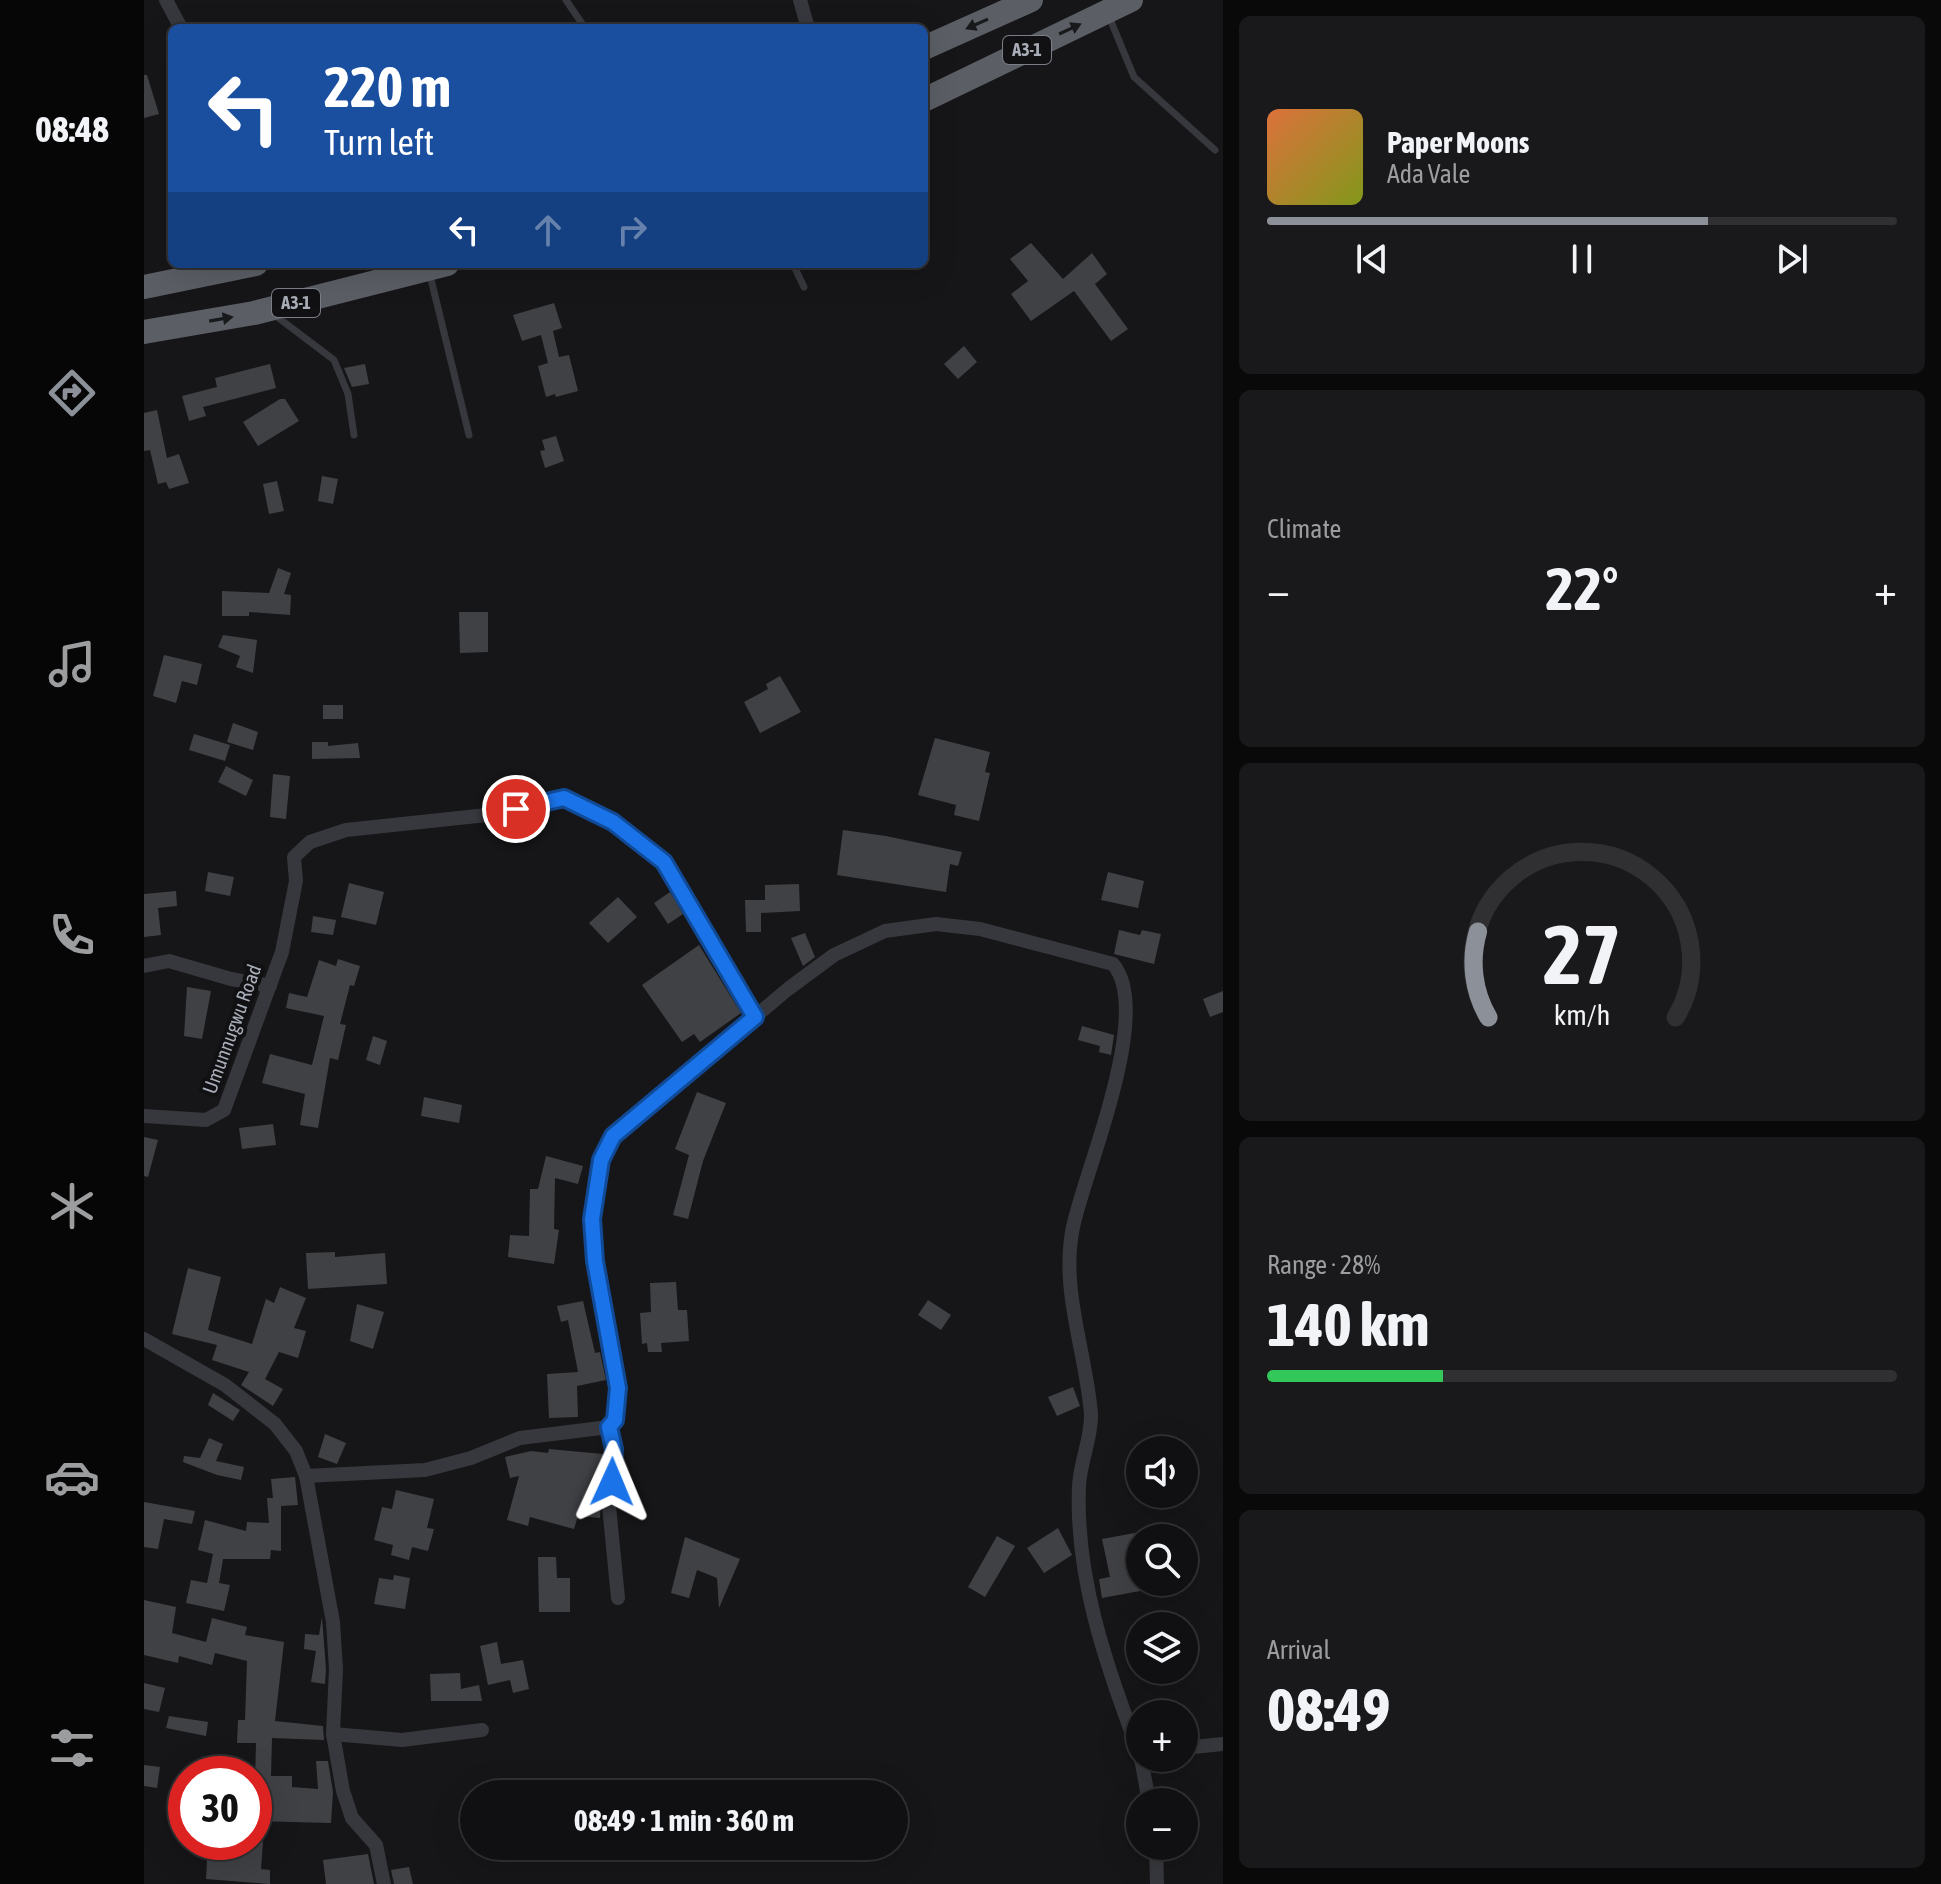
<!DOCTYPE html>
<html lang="en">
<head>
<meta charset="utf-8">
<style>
  body { margin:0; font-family:"Asap Condensed",sans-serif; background:#19191b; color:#f1f3f6; height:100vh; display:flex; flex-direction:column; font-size:30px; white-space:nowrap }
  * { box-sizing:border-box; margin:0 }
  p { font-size:26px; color:#9c9d9f }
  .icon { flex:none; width:44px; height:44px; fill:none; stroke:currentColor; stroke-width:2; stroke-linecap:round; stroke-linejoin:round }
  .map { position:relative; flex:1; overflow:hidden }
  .details { display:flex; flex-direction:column; gap:16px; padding:16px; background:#09090a; width:718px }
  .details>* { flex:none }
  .banner { position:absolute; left:24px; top:24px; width:760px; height:244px; border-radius:12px; box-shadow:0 8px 32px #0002,0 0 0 2px #303032; background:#1a4fa0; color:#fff; overflow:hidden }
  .controls { position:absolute; left:982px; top:1436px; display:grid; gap:16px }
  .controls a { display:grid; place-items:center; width:72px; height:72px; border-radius:50%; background:#101012; box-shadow:0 8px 32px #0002,0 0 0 2px #303032; font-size:40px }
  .speed { position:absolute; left:24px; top:1756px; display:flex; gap:16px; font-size:40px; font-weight:700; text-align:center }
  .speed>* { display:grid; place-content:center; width:104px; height:104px; border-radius:50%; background:#101012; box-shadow:0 8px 32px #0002,0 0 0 2px #303032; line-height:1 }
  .speed .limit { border:12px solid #d22; background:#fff; color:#111 }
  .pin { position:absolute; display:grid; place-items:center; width:68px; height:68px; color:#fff; margin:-34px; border:4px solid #fff; border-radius:50%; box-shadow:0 2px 8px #0007 }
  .me { position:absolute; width:88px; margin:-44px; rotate:1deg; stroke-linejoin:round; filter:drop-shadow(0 0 6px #0008) }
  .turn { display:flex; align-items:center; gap:28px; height:168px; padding:0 24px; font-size:36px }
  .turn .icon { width:104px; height:104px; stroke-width:2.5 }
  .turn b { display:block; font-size:56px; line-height:68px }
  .lanes { display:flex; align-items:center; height:76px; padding:0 24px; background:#0003; justify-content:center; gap:40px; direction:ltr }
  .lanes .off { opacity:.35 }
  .big { font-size:60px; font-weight:700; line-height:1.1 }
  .details .widget { flex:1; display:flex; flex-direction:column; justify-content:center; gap:12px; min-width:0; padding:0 28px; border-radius:12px; background:#19191b }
  .details .dial { align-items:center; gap:0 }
  .dial svg { height:208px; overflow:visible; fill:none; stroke:#303032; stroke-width:7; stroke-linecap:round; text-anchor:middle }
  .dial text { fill:#f1f3f6; stroke:none }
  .song { display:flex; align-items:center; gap:24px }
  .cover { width:96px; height:96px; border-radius:12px; background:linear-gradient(135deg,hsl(20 70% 55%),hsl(70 70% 35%)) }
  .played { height:8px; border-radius:4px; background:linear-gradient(90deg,#8c9099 70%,#303032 70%) }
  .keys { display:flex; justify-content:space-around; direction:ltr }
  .heat { display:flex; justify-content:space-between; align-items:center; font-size:44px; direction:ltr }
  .charge { height:12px; border-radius:6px; background:linear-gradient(90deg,#34c759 28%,#303032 0) }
  .trip { position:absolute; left:316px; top:1780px; width:448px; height:80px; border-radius:40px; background:#101012; box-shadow:0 8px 32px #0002,0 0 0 2px #303032; font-weight:700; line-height:80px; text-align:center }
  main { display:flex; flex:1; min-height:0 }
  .tab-bar { display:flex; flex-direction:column; width:144px; justify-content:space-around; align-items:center; background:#060607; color:#9c9d9f }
  .tab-bar .icon { width:56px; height:56px }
  .tab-bar .selected { color:#8c9099 }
  .tab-bar b { font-size:36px; color:#f1f3f6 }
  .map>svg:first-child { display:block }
  .building { fill:#404145 }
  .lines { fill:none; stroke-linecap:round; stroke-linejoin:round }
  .service { stroke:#37383d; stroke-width:7 }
  .minor { stroke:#37383d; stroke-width:14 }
  .trunk { stroke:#5b5e65; stroke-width:24 }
  .oneway { fill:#18191b }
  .route-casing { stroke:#114b97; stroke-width:20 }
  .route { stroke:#1a73e8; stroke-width:14 }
  .labels { text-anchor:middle; stroke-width:8; stroke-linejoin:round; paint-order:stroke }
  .shield { fill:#111113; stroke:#7b7e86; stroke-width:2 }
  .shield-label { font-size:18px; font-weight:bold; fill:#a8adb8 }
  .street-label { font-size:20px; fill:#a8adb8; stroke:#111113 }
</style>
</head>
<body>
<main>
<nav class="tab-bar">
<b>08:48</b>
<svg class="icon selected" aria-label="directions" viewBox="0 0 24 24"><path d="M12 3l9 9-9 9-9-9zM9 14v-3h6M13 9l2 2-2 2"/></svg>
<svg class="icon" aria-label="music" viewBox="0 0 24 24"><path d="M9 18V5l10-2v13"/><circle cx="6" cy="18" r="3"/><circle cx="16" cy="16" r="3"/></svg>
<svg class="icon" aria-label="phone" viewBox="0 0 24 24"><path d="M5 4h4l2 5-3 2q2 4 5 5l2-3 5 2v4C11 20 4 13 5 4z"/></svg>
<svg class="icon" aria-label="climate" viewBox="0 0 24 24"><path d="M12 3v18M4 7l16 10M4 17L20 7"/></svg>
<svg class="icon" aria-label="car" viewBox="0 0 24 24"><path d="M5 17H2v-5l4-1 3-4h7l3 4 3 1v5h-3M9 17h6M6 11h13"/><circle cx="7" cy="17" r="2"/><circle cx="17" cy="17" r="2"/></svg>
<svg class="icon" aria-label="filters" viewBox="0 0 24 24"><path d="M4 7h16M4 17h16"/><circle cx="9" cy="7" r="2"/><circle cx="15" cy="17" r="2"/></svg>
</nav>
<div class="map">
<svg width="1079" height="1884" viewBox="0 0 1079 1884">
  <rect width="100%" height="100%" fill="#161618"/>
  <!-- building -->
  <g class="building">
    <polygon points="0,75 3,75 15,114 0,118"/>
    <polygon points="887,243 919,279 948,253 963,274 951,284 984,329 967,341 930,291 887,321 867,294 884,281 866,259"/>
    <polygon points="410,303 418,328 409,331 415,357 425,355 434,391 412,397 411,394 402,397 394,366 404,363 397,335 378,341 369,315"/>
    <polygon points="820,346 833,362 814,379 800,364"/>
    <polygon points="126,364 132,388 59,407 62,416 45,421 38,396 73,387 71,378"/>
    <polygon points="221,364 225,384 208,387 200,368"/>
    <polygon points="136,399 141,399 155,421 114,446 99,422"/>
    <polygon points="13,410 23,458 35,454 45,483 25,489 22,482 14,484 6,450 0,451 0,413"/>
    <polygon points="412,436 420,461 401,468 396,451 401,450 398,440"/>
    <polygon points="178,476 194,479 189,504 174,501"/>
    <polygon points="133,481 140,511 125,514 119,484"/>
    <polygon points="134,568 147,573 140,594 147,595 146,615 105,612 105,616 78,616 78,591 125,593"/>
    <polygon points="315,612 344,612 344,652 316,653"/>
    <polygon points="79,635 113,640 109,673 92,667 96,656 74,647"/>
    <polygon points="20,655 58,664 53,685 38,681 32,703 9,696"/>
    <polygon points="636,676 657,712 616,733 600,702 624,689 622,684"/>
    <rect x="179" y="705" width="20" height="14"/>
    <polygon points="89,723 114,732 109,750 83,742"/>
    <polygon points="50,734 86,745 81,761 45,750"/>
    <polygon points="791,738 846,752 841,772 846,773 835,821 810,815 812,805 774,795"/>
    <polygon points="168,742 184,742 184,746 214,743 216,758 168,759"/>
    <polygon points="82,766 109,780 102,796 74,782"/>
    <polygon points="129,774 146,776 142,819 126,817"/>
    <polygon points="699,830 742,836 818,852 814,866 806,864 802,892 693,875"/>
    <polygon points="64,872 90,877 86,896 61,891"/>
    <polygon points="964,872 1000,881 994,908 957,900"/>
    <polygon points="205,883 240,892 232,925 197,917"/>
    <polygon points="655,884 656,911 617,913 617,932 602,932 601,900 621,900 621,885"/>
    <polygon points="32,891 33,906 14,908 17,935 0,937 0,894"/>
    <polygon points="526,892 539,914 524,924 510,903"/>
    <polygon points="474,897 493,917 464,943 445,923"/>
    <polygon points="169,916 192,920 189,935 167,932"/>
    <polygon points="975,930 996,935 998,930 1017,934 1010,964 970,954"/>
    <polygon points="661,933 671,957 659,966 647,938"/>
    <polygon points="555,945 597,1013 556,1042 550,1034 538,1042 498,985"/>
    <polygon points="194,959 216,966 210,986 206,985 196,1024 202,1025 194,1060 186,1058 174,1128 156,1125 161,1094 118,1083 126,1054 168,1065 180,1016 142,1008 145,993 163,997 175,960 192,966"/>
    <polygon points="43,987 67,991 58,1039 40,1036"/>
    <polygon points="1079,991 1079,1012 1066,1017 1059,999"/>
    <polygon points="938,1026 970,1035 967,1055 955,1052 956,1046 934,1040"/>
    <polygon points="229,1036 243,1041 236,1065 222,1060"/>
    <polygon points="553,1092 582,1103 559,1161 544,1219 529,1215 545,1155 531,1149"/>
    <polygon points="280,1097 318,1105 315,1123 277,1116"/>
    <polygon points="129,1124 132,1145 98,1149 95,1128"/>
    <polygon points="0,1137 14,1140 4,1177 0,1176"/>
    <polygon points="402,1156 439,1166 434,1184 411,1178 410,1229 415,1230 410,1264 364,1257 366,1235 385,1236 386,1189 394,1189"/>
    <polygon points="191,1252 191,1257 241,1253 243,1284 164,1289 162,1253"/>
    <polygon points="44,1268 77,1277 64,1330 108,1344 122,1299 130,1303 136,1287 162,1298 150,1328 162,1331 154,1358 135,1352 121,1379 139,1389 129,1406 97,1385 105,1372 68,1360 73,1345 28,1334"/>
    <polygon points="532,1282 534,1310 543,1310 545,1341 517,1343 518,1352 504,1352 503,1343 498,1344 496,1313 507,1312 506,1283"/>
    <polygon points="784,1300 807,1315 797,1330 774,1315"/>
    <polygon points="439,1301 451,1353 456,1352 462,1380 433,1386 434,1417 405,1418 403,1374 434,1372 424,1320 417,1322 413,1306"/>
    <polygon points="213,1304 240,1312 229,1349 206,1341"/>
    <polygon points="929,1387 936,1406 913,1416 904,1397"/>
    <polygon points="69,1393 96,1410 89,1421 64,1405"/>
    <polygon points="181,1434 202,1443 193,1464 174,1457"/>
    <polygon points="65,1438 79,1444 72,1461 100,1467 97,1480 73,1475 39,1462 40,1456 56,1458"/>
    <polygon points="405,1449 459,1454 456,1518 434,1516 430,1529 386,1517 384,1526 363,1520 375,1476 366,1478 361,1457 387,1451 404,1453"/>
    <polygon points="151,1477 154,1505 137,1506 137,1551 127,1550 126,1559 79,1559 75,1583 86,1585 80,1611 42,1603 47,1580 63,1583 69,1554 54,1550 61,1520 102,1531 103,1522 125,1523 123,1498 129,1498 127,1479"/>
    <polygon points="252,1490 290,1499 283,1528 290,1529 284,1551 268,1547 265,1560 247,1555 249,1545 230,1540 238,1507 248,1509"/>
    <polygon points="0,1502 51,1511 48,1524 20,1519 14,1549 0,1547"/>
    <polygon points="914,1528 928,1555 900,1573 883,1548"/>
    <polygon points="996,1532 996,1591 958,1598 955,1579 966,1577 958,1539"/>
    <polygon points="853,1536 871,1546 841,1597 824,1587"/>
    <polygon points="541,1537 596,1559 575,1608 573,1578 553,1570 545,1598 527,1593"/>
    <polygon points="394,1557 412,1557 413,1578 426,1578 426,1612 395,1612"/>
    <polygon points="250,1575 266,1578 261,1609 230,1604 235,1578 249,1580"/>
    <polygon points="0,1600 32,1607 28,1633 62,1642 68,1618 103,1627 101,1635 140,1642 131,1721 179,1726 180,1740 128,1738 127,1776 148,1776 148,1787 174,1789 172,1761 184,1761 189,1792 187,1823 110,1821 112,1743 93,1743 94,1720 101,1720 103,1661 71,1653 68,1665 35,1656 34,1663 0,1655"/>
    <polygon points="178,1617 182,1669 181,1684 167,1682 172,1651 160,1649 161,1634 175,1635"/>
    <polygon points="353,1642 357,1664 379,1660 385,1689 369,1693 366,1680 344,1685 336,1646"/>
    <polygon points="316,1673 317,1689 335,1685 338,1701 287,1701 286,1674"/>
    <polygon points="0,1683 21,1688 15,1712 0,1709"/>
    <polygon points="25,1716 64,1722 62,1736 22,1728"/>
    <polygon points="0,1765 16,1767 13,1788 0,1786"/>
    <polygon points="64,1842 119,1842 117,1869 126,1870 126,1884 62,1879"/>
    <polygon points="224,1854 230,1884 182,1884 179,1860"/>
    <polygon points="265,1867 269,1884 250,1884 247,1870"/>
  </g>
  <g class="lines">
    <!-- service -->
    <g class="service">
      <polyline points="422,0 441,28"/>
      <polyline points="964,14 990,77 1071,150"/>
      <polyline points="649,264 660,287"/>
      <polyline points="285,271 325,435"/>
      <polyline points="128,313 190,360 204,394 210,435"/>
    </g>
    <!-- minor -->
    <g class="minor">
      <polyline points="22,0 37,28"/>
      <polyline points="656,0 664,28"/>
      <polyline points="0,966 25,961 87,979 126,986"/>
      <polyline points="0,1116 62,1120 80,1110 138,952 152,881 150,857 166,842 202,830 352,814 420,798 469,822 520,862 611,1017"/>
      <polyline points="0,1339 81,1385 131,1424 152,1451 162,1476 189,1622 192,1669 189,1734 199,1791 208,1818 232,1845 240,1884"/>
      <polyline points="465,1427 470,1449 465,1506 474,1598"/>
      <path d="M 162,1476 L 281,1470 L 327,1458 L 376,1438 L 465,1427 L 474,1408 L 474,1388 C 461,1307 426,1213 469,1136 L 644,989 L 690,955 L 741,931 L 792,924 L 836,929 L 969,964 C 1010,1012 941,1170 929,1227 C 916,1290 942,1351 947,1414 C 948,1437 936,1462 935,1486 C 931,1581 964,1668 996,1756"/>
      <polyline points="189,1734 258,1740 338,1730"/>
      <polyline points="1040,1748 1079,1744"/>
      <polyline points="997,1758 1005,1802"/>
      <polyline points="1012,1846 1013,1884"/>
    </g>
    <!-- trunk -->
    <g class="trunk">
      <polyline points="780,48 887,0"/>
      <polyline points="780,100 987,0"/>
      <polyline points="0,287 112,264"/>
      <polyline points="0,332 110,313 303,264"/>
    </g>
  </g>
  <!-- one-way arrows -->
  <defs><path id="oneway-solid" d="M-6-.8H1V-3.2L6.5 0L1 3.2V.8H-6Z" transform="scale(2)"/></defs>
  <g class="oneway">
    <use href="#oneway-solid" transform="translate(833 24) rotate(156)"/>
    <use href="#oneway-solid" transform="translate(926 29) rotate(-25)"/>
    <use href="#oneway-solid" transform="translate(77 319) rotate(-10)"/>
  </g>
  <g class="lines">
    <defs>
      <polyline id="route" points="372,809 420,798 469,822 520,862 611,1017 469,1136 457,1160 448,1219 451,1261 474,1388 471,1420 465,1427 470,1449 468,1482"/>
    </defs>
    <!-- route casing -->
    <use href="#route" class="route-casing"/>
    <!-- route -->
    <use href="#route" class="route"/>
  </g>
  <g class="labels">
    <!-- shield labels -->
    <g class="shield">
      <rect x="859" y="36" width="48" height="28" rx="6"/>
      <rect x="128" y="289" width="48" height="28" rx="6"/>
    </g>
    <g class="shield-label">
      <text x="883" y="56">A3-1</text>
      <text x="152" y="309">A3-1</text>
    </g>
    <!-- street labels -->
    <g class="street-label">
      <text transform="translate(88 1029) rotate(-70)" y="7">Umunnugwu Road</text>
    </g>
  </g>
</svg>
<div class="controls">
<a><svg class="icon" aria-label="sound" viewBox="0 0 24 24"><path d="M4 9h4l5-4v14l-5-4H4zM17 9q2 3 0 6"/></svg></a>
<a><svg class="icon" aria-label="search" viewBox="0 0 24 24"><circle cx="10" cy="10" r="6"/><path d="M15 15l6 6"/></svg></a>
<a><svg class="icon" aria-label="layers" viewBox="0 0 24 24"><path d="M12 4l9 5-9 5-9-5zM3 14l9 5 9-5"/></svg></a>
<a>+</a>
<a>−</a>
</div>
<div class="speed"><div class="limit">30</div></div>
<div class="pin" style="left:372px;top:809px;background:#d93025"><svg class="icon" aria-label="arrive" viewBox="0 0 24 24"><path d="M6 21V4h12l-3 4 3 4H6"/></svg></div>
<svg class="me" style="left:468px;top:1482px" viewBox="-20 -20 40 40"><path d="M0-17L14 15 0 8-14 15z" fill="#1a73e8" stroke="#fff" stroke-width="4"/></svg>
<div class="trip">08:49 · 1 min · 360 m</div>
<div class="banner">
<div class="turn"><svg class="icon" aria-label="left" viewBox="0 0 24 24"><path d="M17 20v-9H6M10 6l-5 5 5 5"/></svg><div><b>220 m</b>Turn left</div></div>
<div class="lanes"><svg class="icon" aria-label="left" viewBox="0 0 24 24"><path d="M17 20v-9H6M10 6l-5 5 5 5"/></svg><svg class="icon off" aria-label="ahead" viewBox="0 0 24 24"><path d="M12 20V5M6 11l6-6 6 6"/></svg><svg class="icon off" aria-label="right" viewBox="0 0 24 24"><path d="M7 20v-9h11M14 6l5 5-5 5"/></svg></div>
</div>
</div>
<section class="details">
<div class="widget">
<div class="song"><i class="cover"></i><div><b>Paper Moons</b><p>Ada Vale</p></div></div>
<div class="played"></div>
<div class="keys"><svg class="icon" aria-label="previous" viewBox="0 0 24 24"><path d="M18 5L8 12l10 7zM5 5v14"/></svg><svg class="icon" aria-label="pause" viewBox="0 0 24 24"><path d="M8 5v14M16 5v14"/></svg><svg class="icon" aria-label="next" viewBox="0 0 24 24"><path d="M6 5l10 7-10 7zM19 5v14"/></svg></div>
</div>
<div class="widget"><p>Climate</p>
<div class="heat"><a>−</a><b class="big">22°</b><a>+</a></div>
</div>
<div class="widget dial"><svg viewBox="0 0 100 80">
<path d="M14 69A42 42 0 1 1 86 69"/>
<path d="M14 69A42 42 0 0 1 10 36" stroke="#8c9099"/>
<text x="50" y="56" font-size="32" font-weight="700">27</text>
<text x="50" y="72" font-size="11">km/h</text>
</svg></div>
<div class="widget"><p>Range · 28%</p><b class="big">140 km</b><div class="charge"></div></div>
<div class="widget"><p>Arrival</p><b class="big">08:49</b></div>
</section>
</main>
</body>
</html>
